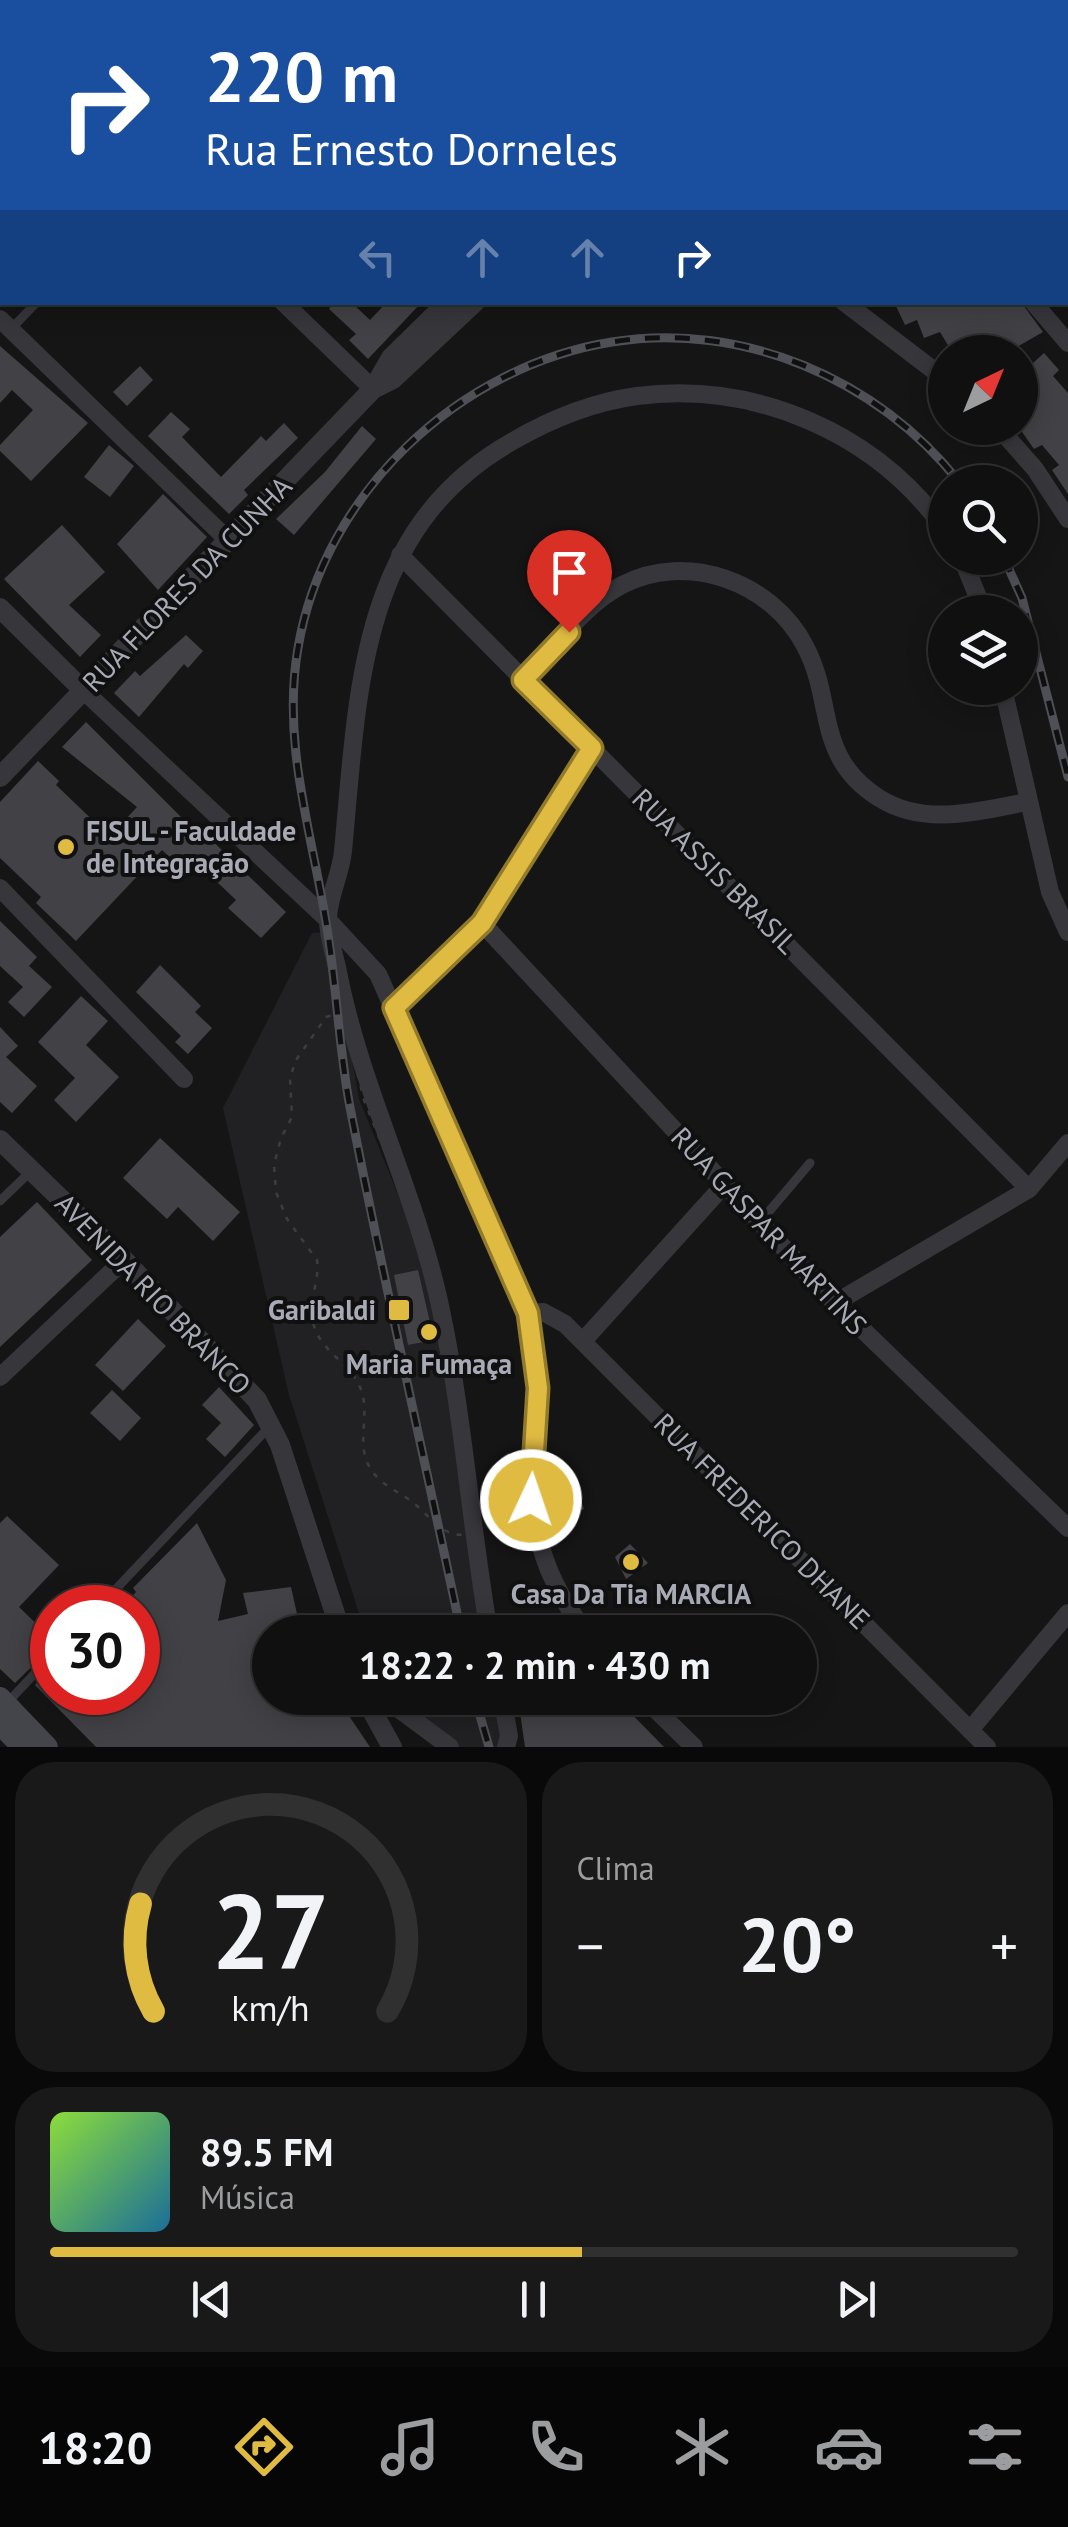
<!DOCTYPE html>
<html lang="pt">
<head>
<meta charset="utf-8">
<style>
  body { margin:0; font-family:"PT Sans",sans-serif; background:#191919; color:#f1f3f6; height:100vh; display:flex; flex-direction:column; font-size:38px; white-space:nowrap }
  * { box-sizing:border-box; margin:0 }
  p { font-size:32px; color:#9c9d9f }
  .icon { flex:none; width:55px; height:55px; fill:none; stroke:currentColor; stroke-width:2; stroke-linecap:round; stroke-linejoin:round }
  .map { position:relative; height:1747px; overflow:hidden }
  .panel { display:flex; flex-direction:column; gap:15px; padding:15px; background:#090909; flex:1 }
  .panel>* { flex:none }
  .hud { position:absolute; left:0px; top:0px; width:1070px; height:305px; box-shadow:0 5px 25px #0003,0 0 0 2px #303030; background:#1a4fa0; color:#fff; overflow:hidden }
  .needle { width:65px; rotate:43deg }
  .fabs { position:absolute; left:928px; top:335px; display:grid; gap:20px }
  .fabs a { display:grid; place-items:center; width:110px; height:110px; border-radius:50%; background:#101010; box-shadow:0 5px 25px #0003,0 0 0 2px #303030; font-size:50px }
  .speed { position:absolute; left:30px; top:1585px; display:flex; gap:20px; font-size:50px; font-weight:700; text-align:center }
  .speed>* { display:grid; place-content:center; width:130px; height:130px; border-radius:50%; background:#101010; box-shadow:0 5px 25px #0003,0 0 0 2px #303030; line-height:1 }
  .speed .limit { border:15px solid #d22; background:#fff; color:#111 }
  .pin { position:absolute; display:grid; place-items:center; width:85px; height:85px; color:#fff; margin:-102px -42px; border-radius:50% 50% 50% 0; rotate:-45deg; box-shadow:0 0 10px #0007 }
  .pin .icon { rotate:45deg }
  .me { position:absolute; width:110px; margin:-55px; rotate:3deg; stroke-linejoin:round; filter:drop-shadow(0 0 8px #0008) }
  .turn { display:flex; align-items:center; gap:35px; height:210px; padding:0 40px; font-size:45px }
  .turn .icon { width:130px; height:130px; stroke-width:2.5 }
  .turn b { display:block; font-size:70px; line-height:85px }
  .lanes { display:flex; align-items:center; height:95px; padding:0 40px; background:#0003; justify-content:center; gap:50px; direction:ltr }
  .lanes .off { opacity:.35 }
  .big { font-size:75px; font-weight:800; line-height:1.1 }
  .panel .widget { flex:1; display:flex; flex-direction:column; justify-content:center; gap:15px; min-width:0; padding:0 35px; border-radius:40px; background:#191919 }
  .panel .dial { align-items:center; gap:0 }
  .dial svg { height:260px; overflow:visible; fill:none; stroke:#303030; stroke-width:7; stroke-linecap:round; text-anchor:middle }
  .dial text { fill:#f1f3f6; stroke:none }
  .song { display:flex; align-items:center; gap:30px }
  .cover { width:120px; height:120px; border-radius:15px; background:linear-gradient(135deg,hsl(90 70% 55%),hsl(200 70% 35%)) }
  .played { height:10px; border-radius:5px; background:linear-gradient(90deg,#e0bb42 55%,#303030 55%) }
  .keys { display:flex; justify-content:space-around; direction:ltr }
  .heat { display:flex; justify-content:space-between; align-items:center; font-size:55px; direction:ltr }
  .panel .tiles { flex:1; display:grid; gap:15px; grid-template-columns:1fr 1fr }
  .widget:last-child { grid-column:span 2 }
  .trip { position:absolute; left:252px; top:1615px; width:565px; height:100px; border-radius:50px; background:#101010; box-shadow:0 5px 25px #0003,0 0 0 2px #303030; font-weight:800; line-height:100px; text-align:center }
  .dock { display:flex; height:160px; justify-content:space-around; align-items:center; background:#060606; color:#9c9d9f }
  .dock .icon { width:70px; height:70px }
  .dock .current { color:#e0bb42 }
  .dock b { font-size:45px; color:#f1f3f6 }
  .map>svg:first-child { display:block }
  .built { fill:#212123 }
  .building { fill:#424246 }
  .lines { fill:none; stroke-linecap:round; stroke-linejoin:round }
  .path { stroke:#3c3d42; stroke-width:2.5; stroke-dasharray:5 8; stroke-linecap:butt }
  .service { stroke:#36363b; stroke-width:9 }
  .minor { stroke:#36363b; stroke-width:18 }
  .tertiary { stroke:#36363b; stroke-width:20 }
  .secondary { stroke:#44454b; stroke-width:22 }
  .rail-casing { stroke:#4f5056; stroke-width:9 }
  .rail { stroke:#101011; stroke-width:5; stroke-dasharray:15; stroke-linecap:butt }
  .route-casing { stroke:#927a2b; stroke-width:25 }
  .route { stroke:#e0bb42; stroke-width:18 }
  .poi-dot { fill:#e0bb42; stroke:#101011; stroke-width:4 }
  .labels { text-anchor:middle; stroke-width:8; stroke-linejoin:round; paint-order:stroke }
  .street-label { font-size:28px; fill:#a8abb5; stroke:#101011 }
  .poi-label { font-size:28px; font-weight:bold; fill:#a8abb5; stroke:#101011 }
</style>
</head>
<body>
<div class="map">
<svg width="1068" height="1747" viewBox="0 0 1068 1747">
  <rect width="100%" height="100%" fill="#151516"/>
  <!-- built -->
  <g class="built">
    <polygon points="330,932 359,1099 420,1248 449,1393 485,1632 365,1632 289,1395 223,1108 312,933"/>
    <polygon points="398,1698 494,1698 502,1747 459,1747"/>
  </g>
  <!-- building -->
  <g class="building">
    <polygon points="335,302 351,302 370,320 387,302 422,302 368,359 349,340 356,334 329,309"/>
    <polygon points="894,302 1021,302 1043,332 1008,352 952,352 940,332 924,338 917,320 905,325"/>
    <polygon points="0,346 88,423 31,481 0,451 0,445 33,410 12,390 0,403"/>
    <polygon points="1044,353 1059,370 1053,376 1068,393 1068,494 1052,470 1059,465 1042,445 1034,449 1020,429 1020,375"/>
    <polygon points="140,366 153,380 127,406 113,392"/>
    <polygon points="171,412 190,429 182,437 221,477 261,436 266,441 284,423 298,438 244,490 248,495 229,514 148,436"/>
    <polygon points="362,426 376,439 294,535 276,519 325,472"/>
    <polygon points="109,445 134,466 110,497 84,477"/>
    <polygon points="163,494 207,537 158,590 117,544"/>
    <polygon points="62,525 105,572 69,605 101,635 80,657 4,579"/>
    <polygon points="186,635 203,651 188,668 184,664 139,717 114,693 135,671 140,676"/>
    <polygon points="86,722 195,831 198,827 286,912 261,938 228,908 236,900 196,862 186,873 162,850 76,941 36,903 41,897 0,858 0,802 38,761 59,781 56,785 104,831 107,827 113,833 137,807 62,747"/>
    <polygon points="0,921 37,957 29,966 52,987 24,1017 8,1002 23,987 0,966"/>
    <polygon points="160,965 201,1006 195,1012 212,1028 188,1054 175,1042 181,1036 136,992"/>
    <polygon points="81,996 108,1021 86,1045 119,1077 76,1122 54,1100 75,1078 38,1042"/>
    <polygon points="0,1027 18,1046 6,1057 37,1086 12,1113 0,1102"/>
    <polygon points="160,1138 240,1212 213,1241 178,1207 167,1219 123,1178"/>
    <polygon points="37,1202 92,1260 0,1347 0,1237"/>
    <polygon points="418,1270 434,1340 408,1345 394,1275"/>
    <polygon points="138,1319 166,1346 123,1391 95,1365"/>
    <polygon points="219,1387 254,1425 225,1457 206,1439 221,1423 202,1405"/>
    <polygon points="112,1390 141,1418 120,1441 90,1413"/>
    <polygon points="577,1485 584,1509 556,1522 547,1507 560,1499 555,1492"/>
    <polygon points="7,1516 59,1565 19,1607 52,1639 52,1647 15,1683 0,1669 0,1523"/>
    <polygon points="197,1523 226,1580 218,1621 248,1614 243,1593 291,1587 301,1632 270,1632 270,1698 337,1698 370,1747 96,1747 35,1685 52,1666 52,1692 138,1692 138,1608 122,1608 136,1592 133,1588"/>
    <polygon points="630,1544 648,1563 626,1579 615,1557"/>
    <polygon points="518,1698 616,1698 664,1747 525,1747"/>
  </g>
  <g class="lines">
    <!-- path -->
    <path class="path" d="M 336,1014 L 344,1020 L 364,1100 L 423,1247 L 452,1390 L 470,1522 L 468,1530 L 460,1535 C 440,1533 430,1517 416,1505 C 405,1495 389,1489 378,1478 C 349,1450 375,1414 358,1383 C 346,1360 319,1350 313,1322 C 308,1300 320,1281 317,1260 L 287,1219 L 276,1192 L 274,1165 L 281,1138 L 292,1117 L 290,1078 L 296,1060 L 326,1017 Z"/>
    <!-- service -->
    <g class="service">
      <polyline points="11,329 37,302"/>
      <polyline points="0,1201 31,1171"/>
      <polyline points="760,1222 810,1163"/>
      <polyline points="98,1608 271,1425"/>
      <polyline points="8,1702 52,1655"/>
    </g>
    <!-- minor -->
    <g class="minor">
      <polyline points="207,0 210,2"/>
      <polyline points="473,0 475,2"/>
      <polyline points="801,0 802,2"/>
      <polyline points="0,30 2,33"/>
      <polyline points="0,169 2,167"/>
      <polyline points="283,302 373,389"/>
      <polyline points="844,302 945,379"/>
      <polyline points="1033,302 1068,343"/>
      <polyline points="0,319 229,541"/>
      <polyline points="999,428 1035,469 1068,519"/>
      <polyline points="400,555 1029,1189"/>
      <polyline points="962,558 984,612"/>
      <path d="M 523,680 C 553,649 583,605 622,585 C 687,551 772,582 805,646 C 835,702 814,757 879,798 C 925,827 978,811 1027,802"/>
      <polyline points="1003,688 1050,892 1068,932"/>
      <path d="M 84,691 L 328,920 L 378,974 L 528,1313 C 560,1439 492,1513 586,1632"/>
      <polyline points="0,888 184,1079"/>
      <polyline points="482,923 835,1303 1068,1528"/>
      <polyline points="395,1008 482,923 592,748"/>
      <polyline points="835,1303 1029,1189 1068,1143"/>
      <polyline points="528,1313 543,1312 565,1324 987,1747"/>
      <polyline points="583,1341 724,1185"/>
      <polyline points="0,1377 124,1260"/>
      <path d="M 489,1632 C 470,1522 463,1410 439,1301 C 414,1189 360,1085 338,972 C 335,956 328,937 328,920 C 328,897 341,874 343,851 C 358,694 358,528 513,441 C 551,419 593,402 637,396 C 756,381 876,433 945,530"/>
      <polyline points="384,1698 450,1747"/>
      <polyline points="502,1698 509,1736 506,1747"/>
      <polyline points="644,1698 694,1747"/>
      <polyline points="970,1730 1068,1613"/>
    </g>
    <!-- tertiary -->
    <g class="tertiary">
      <polyline points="742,2 744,0"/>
      <polyline points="767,2 769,0"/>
      <polyline points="373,389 391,358 448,302"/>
      <polyline points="0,608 84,691"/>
      <polyline points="0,777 373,389 393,379 475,302"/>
      <polyline points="0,1140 124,1260 257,1400 280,1445 341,1632"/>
      <polyline points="365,1698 392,1747"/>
    </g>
    <!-- secondary -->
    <g class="secondary">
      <polyline points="0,1698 47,1747"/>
      <polyline points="0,1724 23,1747"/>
    </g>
    <defs>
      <g id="rail">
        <polyline points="1004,558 1022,598 1068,777"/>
        <path d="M 461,1632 C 424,1456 383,1279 349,1102 C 338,1040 336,977 325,916 C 310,827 282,740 298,648 C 324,493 459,366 612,342 C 742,321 878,379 959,482"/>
        <polyline points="475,1698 489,1747"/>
      </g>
    </defs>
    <!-- rail casing -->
    <use href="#rail" class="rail-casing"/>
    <!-- rail -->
    <use href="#rail" class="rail"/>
  </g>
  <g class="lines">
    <defs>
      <polyline id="route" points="531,1500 538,1388 528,1313 394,1008 482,923 592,748 523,680 569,632"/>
    </defs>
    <!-- route casing -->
    <use href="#route" class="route-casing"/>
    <!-- route -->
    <use href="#route" class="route"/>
  </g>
  <!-- markers -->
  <g class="poi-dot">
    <circle cx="66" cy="847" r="10"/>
    <rect x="387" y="1298" width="24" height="24" rx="5"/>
    <circle cx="429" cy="1332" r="10"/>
    <circle cx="631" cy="1562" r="10"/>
  </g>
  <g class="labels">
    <!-- street labels -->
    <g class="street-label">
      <text transform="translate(187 584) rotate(-46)" y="10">RUA FLORES DA CUNHA</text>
      <text transform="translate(715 871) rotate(45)" y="10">RUA ASSIS BRASIL</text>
      <text transform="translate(769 1231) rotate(47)" y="10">RUA GASPAR MARTINS</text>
      <text transform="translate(153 1294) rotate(46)" y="10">AVENIDA RIO BRANCO</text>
      <text transform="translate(762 1521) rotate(45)" y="10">RUA FREDERICO DHANE</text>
    </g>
    <!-- poi labels -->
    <g class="poi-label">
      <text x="86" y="841" text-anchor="start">FISUL - Faculdade<tspan x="86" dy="32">de Integração</tspan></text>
      <text x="376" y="1320" text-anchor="end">Garibaldi</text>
      <text x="429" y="1374">Maria Fumaça</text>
      <text x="631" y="1604">Casa Da Tia MARCIA</text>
    </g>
  </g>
</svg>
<div class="fabs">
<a><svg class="needle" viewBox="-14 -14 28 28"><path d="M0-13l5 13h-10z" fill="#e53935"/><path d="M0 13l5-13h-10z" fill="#9c9d9f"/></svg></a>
<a><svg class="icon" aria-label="search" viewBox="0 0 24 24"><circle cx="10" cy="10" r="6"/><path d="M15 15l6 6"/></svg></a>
<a><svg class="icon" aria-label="layers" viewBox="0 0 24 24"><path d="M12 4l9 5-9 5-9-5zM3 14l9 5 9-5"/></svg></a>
</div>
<div class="speed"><div class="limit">30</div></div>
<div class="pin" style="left:569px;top:632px;background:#d93025"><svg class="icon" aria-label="arrive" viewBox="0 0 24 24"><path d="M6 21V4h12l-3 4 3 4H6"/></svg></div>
<svg class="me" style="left:531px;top:1500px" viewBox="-20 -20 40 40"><circle r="17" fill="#e0bb42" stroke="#fff" stroke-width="3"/><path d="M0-11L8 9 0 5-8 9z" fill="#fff"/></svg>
<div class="trip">18:22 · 2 min · 430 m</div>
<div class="hud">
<div class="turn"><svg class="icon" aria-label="right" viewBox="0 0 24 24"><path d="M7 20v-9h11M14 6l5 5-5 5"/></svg><div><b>220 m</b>Rua Ernesto Dorneles</div></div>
<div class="lanes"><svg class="icon off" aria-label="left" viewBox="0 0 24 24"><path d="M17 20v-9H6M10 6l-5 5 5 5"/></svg><svg class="icon off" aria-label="ahead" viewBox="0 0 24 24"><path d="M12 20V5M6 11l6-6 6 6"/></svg><svg class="icon off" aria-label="ahead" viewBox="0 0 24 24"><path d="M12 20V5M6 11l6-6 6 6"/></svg><svg class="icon" aria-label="right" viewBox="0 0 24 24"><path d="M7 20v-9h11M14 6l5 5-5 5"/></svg></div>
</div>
</div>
<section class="panel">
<div class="tiles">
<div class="widget dial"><svg viewBox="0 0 100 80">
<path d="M14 69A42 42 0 1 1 86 69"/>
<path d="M14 69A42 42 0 0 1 10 36" stroke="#e0bb42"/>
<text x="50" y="56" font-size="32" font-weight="700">27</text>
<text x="50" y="72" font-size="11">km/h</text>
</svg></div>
<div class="widget"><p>Clima</p>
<div class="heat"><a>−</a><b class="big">20°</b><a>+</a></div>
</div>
<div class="widget">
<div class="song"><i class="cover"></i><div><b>89.5 FM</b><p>Música</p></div></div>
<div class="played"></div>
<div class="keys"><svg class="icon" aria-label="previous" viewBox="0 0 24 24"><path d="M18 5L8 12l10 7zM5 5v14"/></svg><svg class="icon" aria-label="pause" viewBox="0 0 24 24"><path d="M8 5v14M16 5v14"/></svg><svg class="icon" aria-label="next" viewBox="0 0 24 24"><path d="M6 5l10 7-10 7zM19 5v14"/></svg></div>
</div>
</div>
</section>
<nav class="dock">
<b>18:20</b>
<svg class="icon current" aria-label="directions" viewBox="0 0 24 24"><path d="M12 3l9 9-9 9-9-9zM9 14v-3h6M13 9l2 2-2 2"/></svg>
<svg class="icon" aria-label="music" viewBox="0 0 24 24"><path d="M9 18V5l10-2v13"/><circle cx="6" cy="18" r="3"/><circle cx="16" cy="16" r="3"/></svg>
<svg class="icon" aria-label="phone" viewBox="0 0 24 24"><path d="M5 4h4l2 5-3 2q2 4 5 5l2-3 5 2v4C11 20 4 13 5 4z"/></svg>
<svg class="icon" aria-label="climate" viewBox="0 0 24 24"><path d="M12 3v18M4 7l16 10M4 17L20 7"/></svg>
<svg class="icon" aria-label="car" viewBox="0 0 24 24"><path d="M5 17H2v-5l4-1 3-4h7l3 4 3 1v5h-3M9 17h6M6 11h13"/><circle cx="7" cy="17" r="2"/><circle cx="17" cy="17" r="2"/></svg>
<svg class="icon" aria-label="filters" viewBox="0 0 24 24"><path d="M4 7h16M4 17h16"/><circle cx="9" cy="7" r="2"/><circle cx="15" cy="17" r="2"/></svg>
</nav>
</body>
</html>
